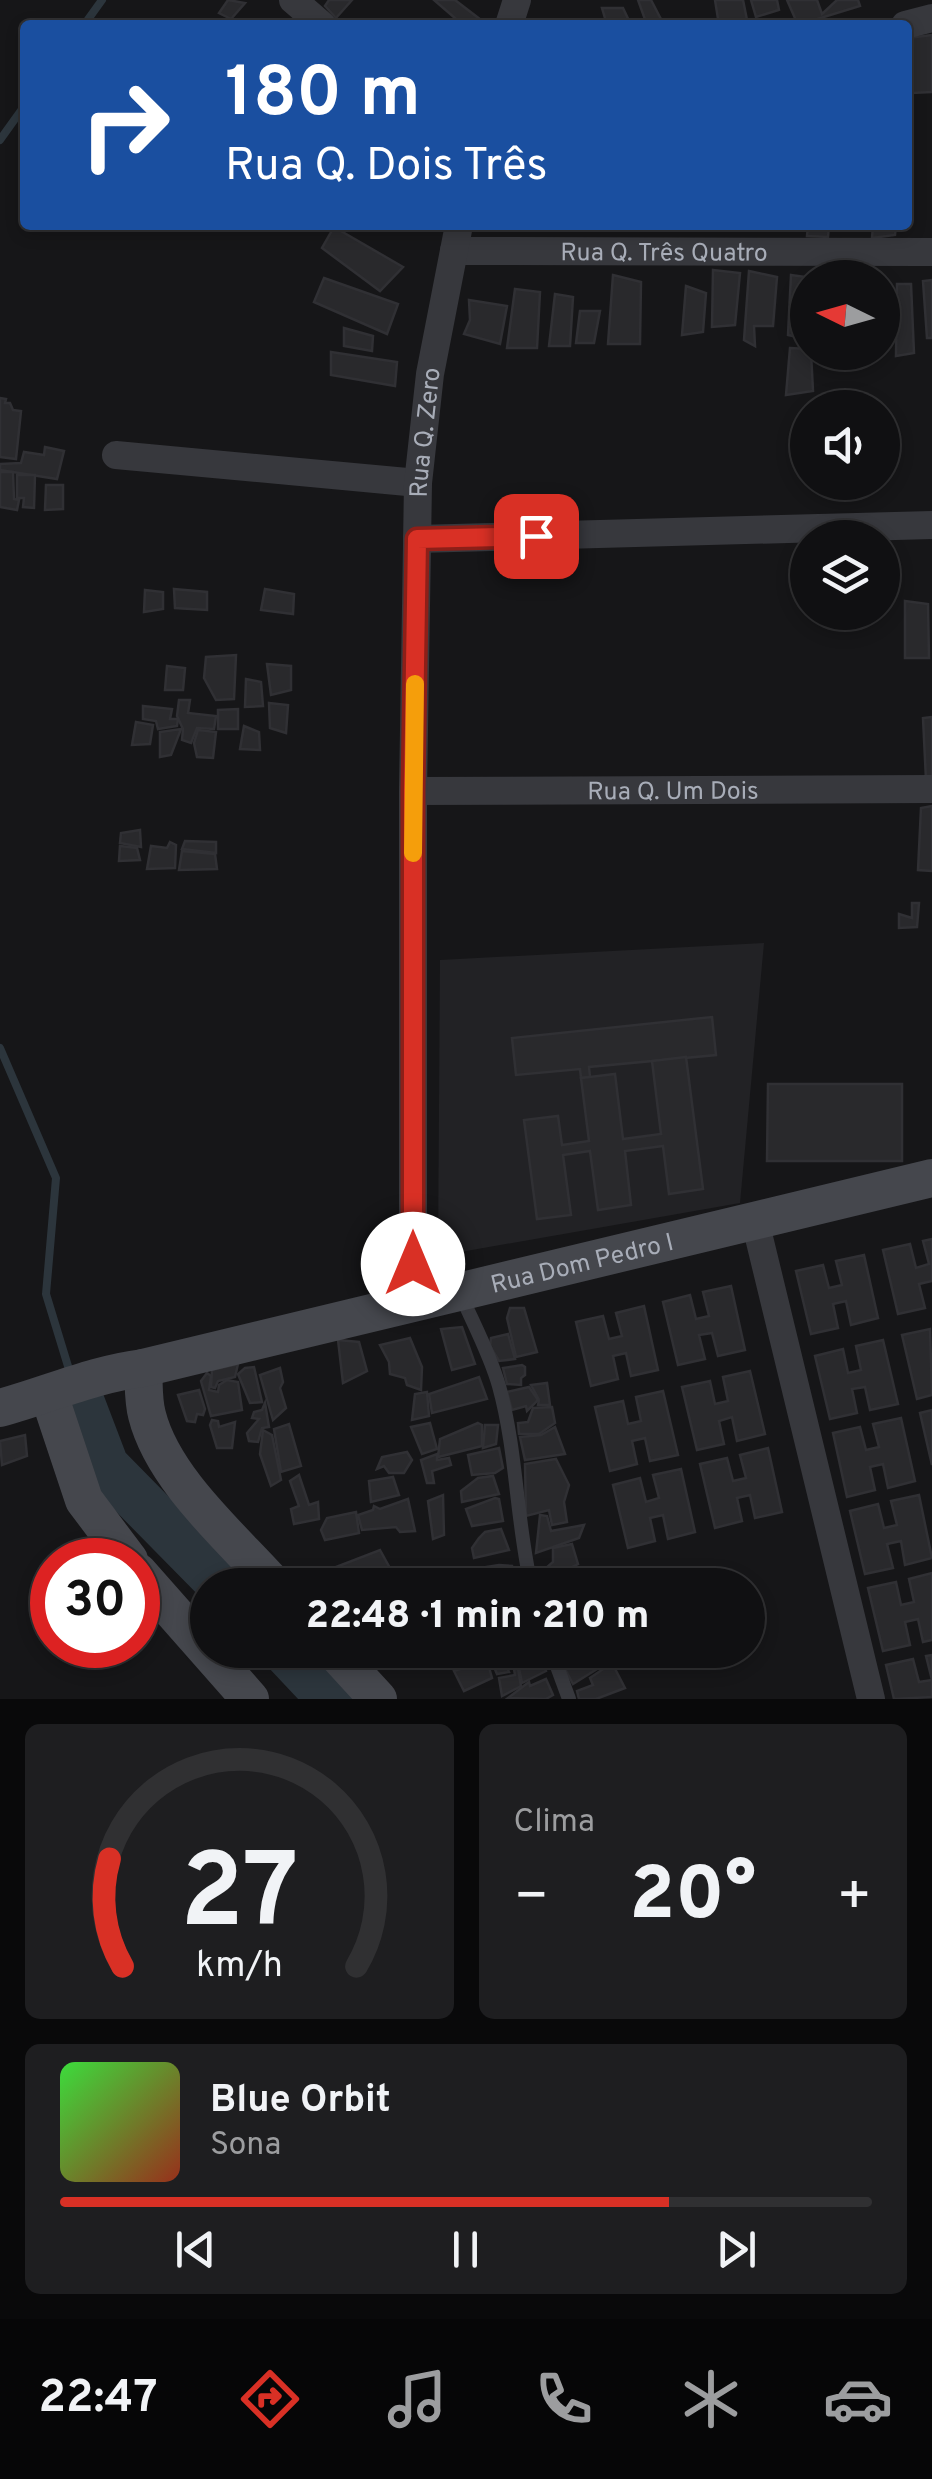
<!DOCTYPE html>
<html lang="pt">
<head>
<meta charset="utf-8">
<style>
  body { margin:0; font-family:Overpass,sans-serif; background:#1e1e20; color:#f1f3f6; height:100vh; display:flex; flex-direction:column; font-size:38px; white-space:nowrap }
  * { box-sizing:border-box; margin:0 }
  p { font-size:32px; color:#9c9d9f }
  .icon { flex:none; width:55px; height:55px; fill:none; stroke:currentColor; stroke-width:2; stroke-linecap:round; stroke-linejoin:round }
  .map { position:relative; height:1699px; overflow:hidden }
  .sheet { display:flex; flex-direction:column; gap:25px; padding:25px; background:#09090a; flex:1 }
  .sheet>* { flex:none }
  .guide { position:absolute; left:20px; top:20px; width:892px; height:210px; border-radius:10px; box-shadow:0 5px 15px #0003,0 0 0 2px #303032; background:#1a4fa0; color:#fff; overflow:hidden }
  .needle { width:65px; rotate:275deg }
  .buttons { position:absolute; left:790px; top:260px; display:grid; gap:20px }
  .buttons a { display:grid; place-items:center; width:110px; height:110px; border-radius:50%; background:#101012; box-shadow:0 5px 15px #0003,0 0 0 2px #303032; font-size:50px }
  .speed { position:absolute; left:30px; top:1538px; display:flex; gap:20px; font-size:50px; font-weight:700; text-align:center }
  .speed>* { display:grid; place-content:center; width:130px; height:130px; border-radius:50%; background:#101012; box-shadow:0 5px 15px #0003,0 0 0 2px #303032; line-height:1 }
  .speed .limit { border:15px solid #d22; background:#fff; color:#111 }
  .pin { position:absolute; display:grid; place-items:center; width:85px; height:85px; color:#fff; margin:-42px; border-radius:20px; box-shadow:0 5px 15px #0006 }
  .me { position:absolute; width:110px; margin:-55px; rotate:0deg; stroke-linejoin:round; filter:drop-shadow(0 0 8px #0008) }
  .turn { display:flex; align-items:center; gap:35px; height:210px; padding:0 40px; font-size:45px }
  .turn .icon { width:130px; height:130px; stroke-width:2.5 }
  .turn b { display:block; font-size:70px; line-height:85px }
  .big { font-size:75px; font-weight:800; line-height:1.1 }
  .sheet .widget { flex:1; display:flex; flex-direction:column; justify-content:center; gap:15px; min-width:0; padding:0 35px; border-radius:15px; background:#1e1e20 }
  .sheet .dial { align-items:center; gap:0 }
  .dial svg { height:260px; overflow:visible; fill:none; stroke:#303032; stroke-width:7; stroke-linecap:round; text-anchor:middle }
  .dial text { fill:#f1f3f6; stroke:none }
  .song { display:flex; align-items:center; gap:30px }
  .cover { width:120px; height:120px; border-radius:15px; background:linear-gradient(135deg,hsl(120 70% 55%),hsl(10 70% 35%)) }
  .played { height:10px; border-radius:5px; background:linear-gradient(90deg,#d93025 75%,#303032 75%) }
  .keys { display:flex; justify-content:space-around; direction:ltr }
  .heat { display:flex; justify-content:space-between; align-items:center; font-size:55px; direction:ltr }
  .sheet .tiles { flex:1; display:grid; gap:25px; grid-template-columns:1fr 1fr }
  .widget:last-child { grid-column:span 2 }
  .trip { position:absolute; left:190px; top:1568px; width:575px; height:100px; border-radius:50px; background:#101012; box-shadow:0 5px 15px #0003,0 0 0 2px #303032; font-weight:800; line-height:100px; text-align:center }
  .tabs { display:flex; height:160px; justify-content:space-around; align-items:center; background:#060607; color:#9c9d9f }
  .tabs .icon { width:70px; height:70px }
  .tabs .active { color:#d93025 }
  .tabs b { font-size:45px; color:#f1f3f6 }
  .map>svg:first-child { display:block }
  .built { fill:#222225 }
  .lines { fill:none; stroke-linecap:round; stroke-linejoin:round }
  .stream { stroke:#2c353c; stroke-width:8 }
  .river { stroke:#2c353c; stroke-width:48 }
  .building { fill:#29292c; stroke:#303034; stroke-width:2.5 }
  .lane { stroke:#37383d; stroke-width:14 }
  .street { stroke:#37383d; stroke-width:28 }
  .secondary { stroke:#45474d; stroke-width:38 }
  .route-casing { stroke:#8d1f18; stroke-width:25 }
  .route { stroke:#d93025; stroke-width:18 }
  .slow { stroke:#f59e0b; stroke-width:18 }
  .labels { text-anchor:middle; stroke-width:10; stroke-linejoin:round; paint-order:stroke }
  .street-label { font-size:25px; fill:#a8adb8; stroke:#111113 }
</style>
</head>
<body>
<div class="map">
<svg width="932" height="1699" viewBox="0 0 932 1699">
  <rect width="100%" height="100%" fill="#161618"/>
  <!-- built -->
  <polygon class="built" points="764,943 740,1203 438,1256 440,960"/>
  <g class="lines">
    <!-- stream -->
    <g class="stream">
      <polyline points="84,25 102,0"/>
      <polyline points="0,140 25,105"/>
      <polyline points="0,1048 56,1178 46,1294 71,1376"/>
    </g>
    <!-- river -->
    <g class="river">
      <polyline points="76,1390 105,1466 222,1585"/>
      <polyline points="285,1650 331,1699"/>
    </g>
  </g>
  <!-- building -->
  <g class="building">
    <polygon points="228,0 245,3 231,19 219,13"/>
    <polygon points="329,0 352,0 336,18 325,6"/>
    <polygon points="434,0 455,0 481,20 479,25 463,25"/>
    <polygon points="638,0 651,0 664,25 647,25"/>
    <polygon points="715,0 743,0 748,25 719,25"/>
    <polygon points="751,0 777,0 779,10 756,17"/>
    <polygon points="787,0 817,0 822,14 837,0 858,0 860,6 798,25"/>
    <polygon points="602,8 623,8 631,25 607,25"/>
    <polygon points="932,35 932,92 912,93 908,38"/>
    <polygon points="808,225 829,225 828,237 807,236"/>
    <polygon points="873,225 896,225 895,235 872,238"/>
    <polygon points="334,227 403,267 380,291 322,248"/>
    <polygon points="713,270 740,273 735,325 712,327"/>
    <polygon points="749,271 777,277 773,326 754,326 755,346 744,340"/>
    <polygon points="613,275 641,282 640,344 608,344"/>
    <polygon points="791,275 806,277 806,339 788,335"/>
    <polygon points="324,278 398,304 387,334 314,302"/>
    <polygon points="932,280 932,338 927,338 923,281"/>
    <polygon points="882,284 886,284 893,338 882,341"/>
    <polygon points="897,284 911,284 914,353 896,356"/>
    <polygon points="686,286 706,293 703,332 682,335"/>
    <polygon points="515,289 540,292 537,348 507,348"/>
    <polygon points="555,294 573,297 570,346 549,346"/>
    <polygon points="469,300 507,306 500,344 464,334 470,320"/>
    <polygon points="580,311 600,311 594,343 576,343"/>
    <polygon points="344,328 373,336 372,351 344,346"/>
    <polygon points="790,348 808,349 811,352 813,391 786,395"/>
    <polygon points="331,352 397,362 395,386 331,375"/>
    <polygon points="0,398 6,399 5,403 10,403 13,410 21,411 16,459 0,457"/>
    <polygon points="45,447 64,451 57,479 0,470 0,464 21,463 24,452 44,455"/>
    <polygon points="0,472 13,472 14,499 19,500 17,510 0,507"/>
    <polygon points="17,475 35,475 34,508 23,507 24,498 17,498"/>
    <polygon points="46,485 63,485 63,509 45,510"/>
    <polygon points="174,589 207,592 207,610 175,608"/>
    <polygon points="265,589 294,594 293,614 261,610"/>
    <polygon points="145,590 163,592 163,609 144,612"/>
    <polygon points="905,601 928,604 929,658 905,658"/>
    <polygon points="236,655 234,699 216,700 204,678 206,657"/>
    <polygon points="267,664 291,666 291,690 271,695"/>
    <polygon points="167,666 185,668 183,690 165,690"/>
    <polygon points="246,679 261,682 263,706 245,707"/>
    <polygon points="179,700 190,700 188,713 216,716 214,729 197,728 191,743 182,740 183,729 177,716"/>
    <polygon points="269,703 288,705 286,733 270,728"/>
    <polygon points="143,706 172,709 170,719 178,719 177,726 158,729 156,721 143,719"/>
    <polygon points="238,709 238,729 218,729 218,710"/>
    <polygon points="932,717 932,779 926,780 923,718"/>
    <polygon points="136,722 153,725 150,744 132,745"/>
    <polygon points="244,726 259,732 260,750 240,749"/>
    <polygon points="181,729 171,755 160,757 160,732"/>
    <polygon points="198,730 216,732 213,758 197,757 194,743"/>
    <polygon points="932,806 932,871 918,870 921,808"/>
    <polygon points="140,830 141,847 120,843 121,833"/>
    <polygon points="185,841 216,842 216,853 182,849"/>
    <polygon points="170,842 176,845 175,868 147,869 151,846 167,848"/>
    <polygon points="120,846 137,848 140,860 119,861"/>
    <polygon points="182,851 215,854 217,869 179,870"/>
    <polygon points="912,903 919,903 917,927 899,928 899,914 912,918"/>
    <polygon points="712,1017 716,1055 589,1067 590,1077 581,1078 580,1069 516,1075 512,1038"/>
    <polygon points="686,1057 703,1189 669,1194 663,1146 625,1151 631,1205 598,1210 590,1151 563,1155 571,1215 537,1219 524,1120 558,1116 562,1145 589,1141 581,1078 615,1074 623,1139 661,1134 652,1061"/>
    <polygon points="768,1084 902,1084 902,1161 767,1161"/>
    <polygon points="932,1239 932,1281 919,1284 925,1308 898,1314 883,1250 910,1244 916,1268 929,1264 923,1241"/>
    <polygon points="864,1255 878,1318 851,1325 846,1301 833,1304 838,1328 811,1334 796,1271 823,1265 829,1288 842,1285 836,1261"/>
    <polygon points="731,1286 745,1350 718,1356 712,1333 699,1335 705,1359 678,1365 663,1302 690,1295 696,1319 709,1316 703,1292"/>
    <polygon points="644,1306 658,1370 631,1376 626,1353 613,1356 618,1379 591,1386 576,1322 603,1316 609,1339 622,1336 616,1313"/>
    <polygon points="510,1308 524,1308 537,1352 516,1357 507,1318"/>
    <polygon points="462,1327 475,1364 452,1370 441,1329"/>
    <polygon points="930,1329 932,1395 917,1399 902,1335"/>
    <polygon points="508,1334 515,1359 499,1361 490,1346 491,1338"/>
    <polygon points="410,1338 422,1367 421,1390 407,1385 405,1378 390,1374 389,1362 380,1345"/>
    <polygon points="338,1340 359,1342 367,1371 343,1383"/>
    <polygon points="883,1340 898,1404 870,1410 865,1387 852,1389 857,1413 830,1419 815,1356 843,1349 848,1373 861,1370 856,1346"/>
    <polygon points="238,1364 235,1377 218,1381 215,1388 211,1387 212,1370"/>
    <polygon points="522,1365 525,1367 525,1375 521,1378 521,1385 507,1384 503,1368"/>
    <polygon points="254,1367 262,1402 250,1403 238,1374 245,1368"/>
    <polygon points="280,1368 283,1382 280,1388 286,1408 273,1420 260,1375"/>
    <polygon points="750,1371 765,1434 737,1441 732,1417 719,1421 724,1444 697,1450 682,1387 710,1381 715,1404 728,1401 723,1377"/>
    <polygon points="207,1373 211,1376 209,1390 218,1392 219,1385 227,1380 238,1382 242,1410 211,1416 201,1381"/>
    <polygon points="479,1377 487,1399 432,1413 429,1394"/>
    <polygon points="547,1383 550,1405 538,1405 539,1400 531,1385"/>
    <polygon points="529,1387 538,1400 527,1411 526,1406 512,1410 507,1392"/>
    <polygon points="199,1390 205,1409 203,1415 197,1414 195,1422 187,1421 178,1395"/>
    <polygon points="663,1391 678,1455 650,1461 645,1438 632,1441 637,1464 610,1471 595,1407 623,1401 628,1424 641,1421 636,1397"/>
    <polygon points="427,1392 429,1416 412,1420 415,1394"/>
    <polygon points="265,1403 269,1427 262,1428 258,1442 249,1441 247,1433 259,1419 252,1418 254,1412 262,1410"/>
    <polygon points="552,1407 555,1423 539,1434 519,1434 518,1423 528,1422 533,1408"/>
    <polygon points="932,1410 932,1465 920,1413"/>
    <polygon points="901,1418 915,1481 888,1488 883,1464 870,1467 875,1490 847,1497 833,1433 860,1427 866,1450 879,1447 873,1424"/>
    <polygon points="212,1420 218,1421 219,1427 235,1422 232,1448 217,1448 210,1425"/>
    <polygon points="430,1423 437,1449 422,1454 411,1427"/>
    <polygon points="478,1423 482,1425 482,1446 438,1457 440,1439"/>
    <polygon points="289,1424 301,1466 281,1472 274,1429"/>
    <polygon points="485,1425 498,1425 496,1444 483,1448"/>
    <polygon points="555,1427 565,1454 525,1460 520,1437 541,1435"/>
    <polygon points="263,1430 272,1435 281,1480 271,1486 260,1454"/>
    <polygon points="25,1435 27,1456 2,1465 0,1441"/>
    <polygon points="499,1448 503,1468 495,1473 472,1475 468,1455"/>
    <polygon points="768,1448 782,1512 755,1518 750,1495 737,1498 742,1521 715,1528 700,1464 727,1458 733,1481 746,1478 740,1455"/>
    <polygon points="407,1452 412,1460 404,1473 389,1473 384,1466 377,1469 382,1457"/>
    <polygon points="437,1454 437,1460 449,1458 451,1465 432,1471 434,1483 427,1483 421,1460"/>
    <polygon points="556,1459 569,1485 564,1502 567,1522 552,1525 549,1510 526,1516 525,1464"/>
    <polygon points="681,1469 695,1532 668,1539 663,1515 650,1518 655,1541 628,1548 613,1485 640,1478 646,1502 659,1498 653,1475"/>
    <polygon points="299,1475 309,1505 318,1502 319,1519 294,1524 291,1509 299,1506 290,1481"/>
    <polygon points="493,1476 499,1494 462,1502 461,1491 478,1478"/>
    <polygon points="393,1477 399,1495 371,1502 369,1481"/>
    <polygon points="443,1495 444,1535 433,1539 428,1501"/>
    <polygon points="919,1495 932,1558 905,1565 901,1541 887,1544 893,1568 865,1574 850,1511 878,1504 884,1528 897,1525 891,1501"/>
    <polygon points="495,1498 499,1499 503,1521 472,1526 466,1509"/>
    <polygon points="408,1499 415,1531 400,1532 396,1527 362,1530 358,1515 373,1510 374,1506 380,1509"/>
    <polygon points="356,1512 359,1533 325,1540 321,1530 327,1518"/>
    <polygon points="540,1515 547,1516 551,1531 584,1525 579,1538 536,1553"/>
    <polygon points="501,1529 509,1550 474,1558 472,1548 479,1538 485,1532"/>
    <polygon points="572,1544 578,1564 560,1573 561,1585 538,1585 536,1577 553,1562 553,1548"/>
    <polygon points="380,1550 391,1570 374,1580 374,1585 342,1585 336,1567"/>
    <polygon points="499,1565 512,1566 513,1579 503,1584 494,1579 486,1580 486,1567"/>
    <polygon points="932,1573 932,1640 923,1642 918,1619 905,1622 910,1645 883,1651 868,1588 896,1582 901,1605 914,1602 909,1579"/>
    <polygon points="387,1650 425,1650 392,1663"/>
    <polygon points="531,1650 533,1657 506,1665 509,1672 497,1674 494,1667 500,1654 507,1657 512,1650"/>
    <polygon points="534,1650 537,1650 546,1671 522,1683 519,1668 536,1660"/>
    <polygon points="585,1650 608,1650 613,1659 573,1684 563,1665 586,1655"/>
    <polygon points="932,1655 932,1697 894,1699 886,1665 913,1659 919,1682 932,1680 926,1656"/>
    <polygon points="487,1660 492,1678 464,1691 454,1671"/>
    <polygon points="612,1663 625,1688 596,1699 579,1699 577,1691 593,1685 590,1678"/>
    <polygon points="514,1669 518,1669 521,1686 502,1696 499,1678 515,1675"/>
    <polygon points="546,1679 553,1695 546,1699 508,1698 529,1682 530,1686"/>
  </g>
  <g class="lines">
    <!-- lane -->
    <g class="lane">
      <path d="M 460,1293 C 473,1323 490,1354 499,1386 C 517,1451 516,1519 531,1585"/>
      <polyline points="551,1650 569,1699"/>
    </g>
    <!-- street -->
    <g class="street">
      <polyline points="293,0 322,25"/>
      <polyline points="509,25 517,0"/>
      <polyline points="905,25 932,18"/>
      <path id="s1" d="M 454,251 L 932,252"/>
      <polyline points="116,455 418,483"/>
      <polyline points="417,539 932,525"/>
      <path id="s2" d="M 413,791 L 932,789"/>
      <polyline points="755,1221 871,1699"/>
      <path id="s3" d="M 413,1304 L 413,791 L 418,483 L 430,374 L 459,225"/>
    </g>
    <!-- secondary -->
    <g class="secondary">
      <path d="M 143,1368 C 144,1383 143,1401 147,1415 C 163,1479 231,1537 274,1585"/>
      <polyline points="49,1395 84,1500 129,1560"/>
      <path id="s4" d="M 0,1408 C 48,1395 94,1374 143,1368 L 932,1178"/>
      <polyline points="138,1572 250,1699"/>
      <polyline points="333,1650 378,1699"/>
    </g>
  </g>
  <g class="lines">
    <defs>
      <polyline id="route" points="413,1264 413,791 417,539 536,536"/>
    </defs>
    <!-- route casing -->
    <use href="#route" class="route-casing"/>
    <!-- route -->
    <use href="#route" class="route"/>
    <!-- slow -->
    <polyline class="slow" points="413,853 415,684"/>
  </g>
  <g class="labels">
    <!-- street labels -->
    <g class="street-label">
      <text dy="9" stroke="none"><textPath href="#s1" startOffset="210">Rua Q. Três Quatro</textPath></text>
      <text dy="9" stroke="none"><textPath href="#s3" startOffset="872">Rua Q. Zero</textPath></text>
      <text dy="9" stroke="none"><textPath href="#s2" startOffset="260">Rua Q. Um Dois</textPath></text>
      <text dy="9" stroke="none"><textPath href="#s4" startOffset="600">Rua Dom Pedro I</textPath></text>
    </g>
  </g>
</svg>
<div class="buttons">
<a><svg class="needle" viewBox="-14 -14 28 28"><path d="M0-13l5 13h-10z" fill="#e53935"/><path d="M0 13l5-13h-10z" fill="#9c9d9f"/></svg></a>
<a><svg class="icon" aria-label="sound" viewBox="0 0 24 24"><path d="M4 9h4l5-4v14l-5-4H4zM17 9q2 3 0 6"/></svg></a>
<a><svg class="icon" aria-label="layers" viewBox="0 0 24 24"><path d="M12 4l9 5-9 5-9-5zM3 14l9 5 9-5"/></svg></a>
</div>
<div class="speed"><div class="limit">30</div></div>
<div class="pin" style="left:536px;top:536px;background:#d93025"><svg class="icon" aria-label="arrive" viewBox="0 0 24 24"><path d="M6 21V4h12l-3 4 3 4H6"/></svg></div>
<svg class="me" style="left:413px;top:1264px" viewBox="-20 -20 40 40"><circle r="19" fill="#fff"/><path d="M0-13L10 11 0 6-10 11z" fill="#d93025"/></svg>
<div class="trip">22:48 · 1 min · 210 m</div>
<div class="guide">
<div class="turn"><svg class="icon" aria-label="right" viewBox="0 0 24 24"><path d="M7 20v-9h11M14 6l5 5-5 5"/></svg><div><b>180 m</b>Rua Q. Dois Três</div></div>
</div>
</div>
<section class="sheet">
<div class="tiles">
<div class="widget dial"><svg viewBox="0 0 100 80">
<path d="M14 69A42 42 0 1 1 86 69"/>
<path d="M14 69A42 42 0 0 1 10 36" stroke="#d93025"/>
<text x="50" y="56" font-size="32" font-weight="700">27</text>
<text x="50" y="72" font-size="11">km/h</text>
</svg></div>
<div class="widget"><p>Clima</p>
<div class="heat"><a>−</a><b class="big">20°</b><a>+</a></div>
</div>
<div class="widget">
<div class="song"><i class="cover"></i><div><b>Blue Orbit</b><p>Sona</p></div></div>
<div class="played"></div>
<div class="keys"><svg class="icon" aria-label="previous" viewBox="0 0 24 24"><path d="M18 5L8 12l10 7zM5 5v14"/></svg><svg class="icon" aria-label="pause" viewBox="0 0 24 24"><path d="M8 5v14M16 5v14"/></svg><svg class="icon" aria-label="next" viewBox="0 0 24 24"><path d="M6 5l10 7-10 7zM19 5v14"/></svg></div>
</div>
</div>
</section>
<nav class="tabs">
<b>22:47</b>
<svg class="icon active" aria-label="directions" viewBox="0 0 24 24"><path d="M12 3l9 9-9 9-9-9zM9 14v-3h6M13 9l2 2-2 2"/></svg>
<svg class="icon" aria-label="music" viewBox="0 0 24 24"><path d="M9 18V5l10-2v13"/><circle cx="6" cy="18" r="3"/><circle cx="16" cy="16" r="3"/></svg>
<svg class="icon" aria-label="phone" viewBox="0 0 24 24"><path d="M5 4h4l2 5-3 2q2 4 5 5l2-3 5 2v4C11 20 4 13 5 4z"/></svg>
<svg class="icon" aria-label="climate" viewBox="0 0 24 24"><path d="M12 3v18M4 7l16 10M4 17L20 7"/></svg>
<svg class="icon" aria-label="car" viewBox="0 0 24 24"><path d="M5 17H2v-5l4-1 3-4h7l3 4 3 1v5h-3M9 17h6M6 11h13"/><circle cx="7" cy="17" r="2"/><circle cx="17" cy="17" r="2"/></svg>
</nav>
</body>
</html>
